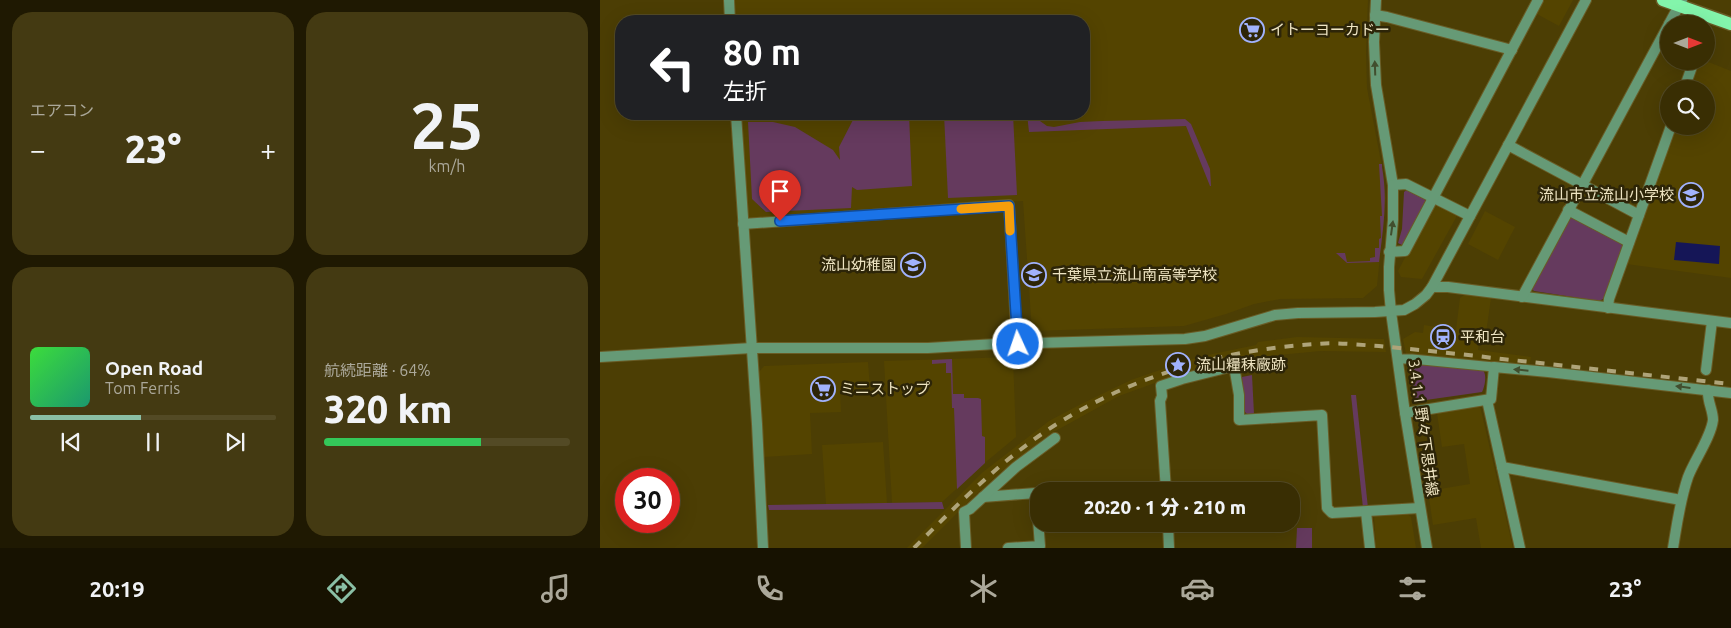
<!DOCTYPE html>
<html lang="ja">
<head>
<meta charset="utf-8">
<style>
  body { margin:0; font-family:Ubuntu,"Noto Sans JP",sans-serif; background:#443a12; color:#f1f3f6; height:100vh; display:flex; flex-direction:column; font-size:19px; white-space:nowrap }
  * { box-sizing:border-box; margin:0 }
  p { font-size:16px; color:#aba89a }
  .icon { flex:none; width:28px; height:28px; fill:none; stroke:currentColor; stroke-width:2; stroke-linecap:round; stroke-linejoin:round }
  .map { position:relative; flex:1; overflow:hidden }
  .details { display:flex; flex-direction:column; gap:12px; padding:12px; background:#1f1902; width:600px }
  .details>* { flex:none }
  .guide { position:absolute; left:15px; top:15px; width:475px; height:105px; border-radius:20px; box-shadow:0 5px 20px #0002,0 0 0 1px #534a25; background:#202124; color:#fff; overflow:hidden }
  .needle { width:32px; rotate:90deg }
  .buttons { position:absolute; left:1060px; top:15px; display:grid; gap:10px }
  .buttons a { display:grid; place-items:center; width:55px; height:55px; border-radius:50%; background:#392e03; box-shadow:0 5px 20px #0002,0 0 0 1px #534a25; font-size:25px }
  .speed { position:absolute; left:15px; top:468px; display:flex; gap:10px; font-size:25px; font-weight:700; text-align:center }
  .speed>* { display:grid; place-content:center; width:65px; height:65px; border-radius:50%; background:#392e03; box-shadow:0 5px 20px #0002,0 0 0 1px #534a25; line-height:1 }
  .speed .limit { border:8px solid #d22; background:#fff; color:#111 }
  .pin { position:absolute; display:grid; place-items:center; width:42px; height:42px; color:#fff; margin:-51px -21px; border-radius:50% 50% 50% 0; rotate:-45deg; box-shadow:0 0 5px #0007 }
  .pin .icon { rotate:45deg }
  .me { position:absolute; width:55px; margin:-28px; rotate:357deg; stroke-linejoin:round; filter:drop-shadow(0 0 4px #0008) }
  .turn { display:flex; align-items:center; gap:18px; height:105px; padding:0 25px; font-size:22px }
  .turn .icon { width:65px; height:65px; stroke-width:2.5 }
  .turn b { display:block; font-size:35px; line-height:42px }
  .big { font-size:38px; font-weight:800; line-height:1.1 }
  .details .widget { flex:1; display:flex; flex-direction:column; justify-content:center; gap:8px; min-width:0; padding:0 18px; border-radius:20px; background:#443a12 }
  .details .dial { align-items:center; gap:0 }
  .dial b { font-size:65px; line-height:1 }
  .song { display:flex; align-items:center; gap:15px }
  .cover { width:60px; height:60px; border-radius:8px; background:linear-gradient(135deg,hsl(120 70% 55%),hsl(160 70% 35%)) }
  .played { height:5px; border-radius:2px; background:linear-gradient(90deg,#8abfa5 45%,#534a25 45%) }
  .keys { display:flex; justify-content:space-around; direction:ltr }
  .heat { display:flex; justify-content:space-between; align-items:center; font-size:28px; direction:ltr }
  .charge { height:8px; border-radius:4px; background:linear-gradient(90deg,#34c759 64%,#534a25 0) }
  .details .tiles { flex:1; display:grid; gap:12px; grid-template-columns:repeat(2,1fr) }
  .trip { position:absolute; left:430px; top:482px; width:270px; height:50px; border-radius:20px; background:#392e03; box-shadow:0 5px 20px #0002,0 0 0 1px #534a25; font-weight:800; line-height:50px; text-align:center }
  .dock { display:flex; height:80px; justify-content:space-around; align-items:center; background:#171201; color:#aba89a }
  .dock .icon { width:35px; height:35px }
  .dock .active { color:#8abfa5 }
  .dock b { font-size:22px; color:#f1f3f6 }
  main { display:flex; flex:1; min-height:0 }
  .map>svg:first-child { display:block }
  .built { fill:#544400 }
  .green { fill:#653a5e }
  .water { fill:#151657 }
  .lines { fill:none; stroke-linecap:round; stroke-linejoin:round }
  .pedestrian-casing { stroke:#695c26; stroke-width:11 }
  .minor-casing { stroke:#695c26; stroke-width:12 }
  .tertiary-casing { stroke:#695c26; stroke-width:12 }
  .primary-casing { stroke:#695c26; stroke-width:15 }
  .pedestrian { stroke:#669a76; stroke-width:9 }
  .minor { stroke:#669a76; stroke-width:10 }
  .tertiary { stroke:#669a76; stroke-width:10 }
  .primary { stroke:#83f5ab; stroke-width:12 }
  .rail { stroke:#afa479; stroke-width:4; stroke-dasharray:9 9; stroke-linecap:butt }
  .oneway { fill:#414e2e }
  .route-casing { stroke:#114b97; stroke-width:12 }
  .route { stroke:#1a73e8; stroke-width:9 }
  .slow { stroke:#f59e0b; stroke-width:9 }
  .labels { text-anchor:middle; stroke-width:5; stroke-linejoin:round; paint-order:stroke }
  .poi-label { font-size:15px; fill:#eee4c2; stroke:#2d2508; text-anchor:start }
  .street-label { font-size:15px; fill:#eee4c2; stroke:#2d2508 }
</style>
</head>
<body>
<main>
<section class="details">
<div class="tiles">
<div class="widget"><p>エアコン</p>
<div class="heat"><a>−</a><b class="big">23°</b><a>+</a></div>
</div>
<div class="widget dial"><b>25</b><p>km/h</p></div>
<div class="widget">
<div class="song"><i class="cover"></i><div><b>Open Road</b><p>Tom Ferris</p></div></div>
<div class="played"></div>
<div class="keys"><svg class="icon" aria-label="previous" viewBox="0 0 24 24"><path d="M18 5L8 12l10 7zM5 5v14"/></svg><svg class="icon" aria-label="pause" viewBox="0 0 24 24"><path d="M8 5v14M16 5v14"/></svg><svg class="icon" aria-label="next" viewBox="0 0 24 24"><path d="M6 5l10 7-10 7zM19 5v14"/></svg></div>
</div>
<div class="widget"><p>航続距離 · 64%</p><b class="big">320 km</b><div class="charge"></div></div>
</div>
</section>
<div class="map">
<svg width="1131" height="548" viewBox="0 0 1131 548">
  <rect width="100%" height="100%" fill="#4c3e04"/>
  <!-- built -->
  <g class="built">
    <polygon points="135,0 768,0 766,52 767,88 782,167 786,198 777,286 763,298 680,299 654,304 626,314 584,326 432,331 423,201 148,219 142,114 484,114 484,21 136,21"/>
    <polygon points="942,0 973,0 959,26 935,13"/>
    <polygon points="1099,61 1106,61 1131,71 1131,278 1026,264 1076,126 1106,126 1106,89 1089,89"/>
    <polygon points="838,204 858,214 822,279 801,277 798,271 832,206"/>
    <polygon points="885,211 915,227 898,260 868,244"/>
    <polygon points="865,294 891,298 886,333 880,333 878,350 931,357 929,367 806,354 803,339 815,332 823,333 824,325 856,330 860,298"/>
    <polygon points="697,337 784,339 786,352 721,351 647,358 609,366 566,379 519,396 450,434 402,471 370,500 322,548 307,548 383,472 449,421 479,405 531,380 598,357 656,345 658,342"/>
    <polygon points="413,357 416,437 387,461 342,502 292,503 284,361"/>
    <polygon points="268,362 270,388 240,390 241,412 210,413 212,454 164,457 159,372 164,366"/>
    <polygon points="880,406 913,548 881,548 876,518 833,525 828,491 870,484 864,444 842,447 837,413"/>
    <polygon points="283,442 287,503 226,504 222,445"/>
    <polygon points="806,513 811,517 816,548 776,548 774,515"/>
  </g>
  <!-- green -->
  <g class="green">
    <polygon points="259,114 309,114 312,186 257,190 252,187 251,208 166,212 152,199 148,122 173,122 195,127 233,150 240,160 239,147 255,116"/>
    <polygon points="344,114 413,114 417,195 348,198"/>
    <polygon points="427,114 434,114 440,121 447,126 454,127 480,122 502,121 585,119 591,124 610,169 611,186 610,186 586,126 429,132"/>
    <path d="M 779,164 L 782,164 L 782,167 C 788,200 783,230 779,262 L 747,263 L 736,253 L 745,253 L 747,262 L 770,261 L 770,258 L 775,257 L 775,248 L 779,248 L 779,239 L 781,238 L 780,216 L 782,216 Z"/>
    <polygon points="808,189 825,198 826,202 804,246 798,243 802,229 804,192"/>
    <polygon points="969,217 974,217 1020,242 1023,247 1005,298 999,301 934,291 931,288"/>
    <polygon points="352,359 353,394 364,394 364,398 378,398 381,399 382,436 385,437 385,463 357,489 354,408 352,408 351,373 346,373 346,363 332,364 332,360"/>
    <path d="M 812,362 L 883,370 C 887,375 885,386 882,392 L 819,401 L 815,398 L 810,367 Z"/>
    <polygon points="652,375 654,414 648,415 644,411 642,377"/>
    <polygon points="751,395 756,395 768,508 763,508"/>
    <polygon points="342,502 344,509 169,510 168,505"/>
    <polygon points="697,528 712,528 712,548 696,548"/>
  </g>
  <!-- water -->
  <polygon class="water" points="1076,242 1120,246 1119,264 1074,260"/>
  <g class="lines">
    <defs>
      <polyline id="pedestrian" points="798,359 812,359 894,367"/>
      <g id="minor">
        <polyline points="129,0 130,21"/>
        <polyline points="776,0 774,42 776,85 793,185 793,220 789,267 789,290 791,312"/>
        <polyline points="775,15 787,17 912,50"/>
        <polyline points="1069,24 1082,0"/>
        <polyline points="1084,89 1094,61"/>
        <polyline points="136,114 157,424 163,548"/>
        <polyline points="908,145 1039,215"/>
        <polyline points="793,185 806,184 870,216"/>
        <polyline points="968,210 1029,242"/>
        <polyline points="143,224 409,205 417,344"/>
        <polyline points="789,252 805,251 938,0"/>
        <polyline points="832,287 848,287 1131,323"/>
        <polyline points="922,297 1069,24"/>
        <polyline points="1008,308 1009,299 1071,126"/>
        <polyline points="1106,370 1112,321"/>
        <polyline points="887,400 920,548"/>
        <polyline points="805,413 891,399 894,367 948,372 1131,393"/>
        <polyline points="902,467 1081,500"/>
        <polyline points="566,491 560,401 562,396 561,386 582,379 634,366 639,395 639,420 722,415 727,508 732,513 820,508"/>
        <polyline points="383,497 436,493 440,546 408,548"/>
        <polyline points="766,512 770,548"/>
        <polyline points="568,524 569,548"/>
        <polyline points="366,548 364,512 370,509 416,467 455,438"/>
        <path d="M 1073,548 C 1077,524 1080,500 1088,477 C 1094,461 1111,437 1113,420 C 1113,410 1107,401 1108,390"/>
      </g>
      <g id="tertiary">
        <polyline points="791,312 805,413 827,548"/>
        <polyline points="0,357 152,348 328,348 396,344 585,339 605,336 675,315 698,313 775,312 804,310 815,304 826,295 832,287 986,0"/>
      </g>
      <polyline id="primary" points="1063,0 1131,24"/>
    </defs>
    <!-- pedestrian casing -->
    <use href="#pedestrian" class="pedestrian-casing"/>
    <!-- minor casing -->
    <use href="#minor" class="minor-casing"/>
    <!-- tertiary casing -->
    <use href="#tertiary" class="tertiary-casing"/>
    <!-- primary casing -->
    <use href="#primary" class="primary-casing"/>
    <!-- pedestrian -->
    <use href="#pedestrian" class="pedestrian"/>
    <!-- minor -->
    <use href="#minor" class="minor"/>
    <!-- tertiary -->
    <use href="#tertiary" class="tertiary"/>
    <!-- primary -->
    <use href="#primary" class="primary"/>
    <!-- rail -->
    <path class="rail" d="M 314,548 C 361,501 408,453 465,419 C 542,373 628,349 717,344 C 737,342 759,345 779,346 C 820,350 861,354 902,359 C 979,367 1055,376 1131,384"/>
  </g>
  <!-- one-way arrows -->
  <defs><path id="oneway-solid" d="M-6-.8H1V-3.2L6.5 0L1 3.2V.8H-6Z" transform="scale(1.25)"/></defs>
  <g class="oneway">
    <use href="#oneway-solid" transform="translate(775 68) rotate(-92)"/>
    <use href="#oneway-solid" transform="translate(792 228) rotate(-82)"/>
    <use href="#oneway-solid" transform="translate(921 370) rotate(-174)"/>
    <use href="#oneway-solid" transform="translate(1083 387) rotate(-173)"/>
  </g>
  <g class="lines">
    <defs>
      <polyline id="route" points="180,221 409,206 418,344"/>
    </defs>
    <!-- route casing -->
    <use href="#route" class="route-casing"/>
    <!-- route -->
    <use href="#route" class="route"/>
    <!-- slow -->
    <polyline class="slow" points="361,209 409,206 410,231"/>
  </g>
  <!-- icons -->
  <defs>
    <symbol id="supermarket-ring" viewBox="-11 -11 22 22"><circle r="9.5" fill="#2d2508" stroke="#a1b2fd" stroke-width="1.5"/><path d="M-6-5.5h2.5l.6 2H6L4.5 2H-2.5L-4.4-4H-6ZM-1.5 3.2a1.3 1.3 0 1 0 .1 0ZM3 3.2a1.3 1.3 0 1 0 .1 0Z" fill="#a1b2fd"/></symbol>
    <symbol id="school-ring" viewBox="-11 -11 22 22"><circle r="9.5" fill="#2d2508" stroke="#a1b2fd" stroke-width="1.5"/><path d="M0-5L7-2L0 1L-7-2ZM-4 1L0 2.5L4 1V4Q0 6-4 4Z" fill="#a1b2fd"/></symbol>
    <symbol id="station-ring" viewBox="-11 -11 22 22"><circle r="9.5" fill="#2d2508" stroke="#a1b2fd" stroke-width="1.5"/><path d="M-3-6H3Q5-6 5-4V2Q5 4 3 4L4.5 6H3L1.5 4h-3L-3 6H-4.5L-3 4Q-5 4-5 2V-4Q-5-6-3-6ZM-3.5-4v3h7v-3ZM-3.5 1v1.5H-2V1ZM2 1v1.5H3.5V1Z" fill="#a1b2fd"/></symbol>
    <symbol id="sight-ring" viewBox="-11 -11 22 22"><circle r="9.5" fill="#2d2508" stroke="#a1b2fd" stroke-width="1.5"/><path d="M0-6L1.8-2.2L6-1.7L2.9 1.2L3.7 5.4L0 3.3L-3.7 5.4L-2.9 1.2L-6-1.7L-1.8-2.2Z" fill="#a1b2fd"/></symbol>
  </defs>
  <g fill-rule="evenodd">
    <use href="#supermarket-ring" x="638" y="16" width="28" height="28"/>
    <use href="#school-ring" x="1077" y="181" width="28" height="28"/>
    <use href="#school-ring" x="299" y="251" width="28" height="28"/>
    <use href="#school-ring" x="420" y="261" width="28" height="28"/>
    <use href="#station-ring" x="829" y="323" width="28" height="28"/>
    <use href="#sight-ring" x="564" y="351" width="28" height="28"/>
    <use href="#supermarket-ring" x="209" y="375" width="28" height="28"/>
  </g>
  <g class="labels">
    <!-- poi labels -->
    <g class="poi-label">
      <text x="670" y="35">イトーヨーカドー</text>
      <text x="1074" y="200" text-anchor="end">流山市立流山小学校</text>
      <text x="296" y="270" text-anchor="end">流山幼稚園</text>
      <text x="452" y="280">千葉県立流山南高等学校</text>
      <text x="860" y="342">平和台</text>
      <text x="596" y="370">流山糧秣廠跡</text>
      <text x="240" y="394">ミニストップ</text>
    </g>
    <!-- street labels -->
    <g class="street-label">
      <text transform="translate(823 428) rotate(82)" y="5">3.4.1.1 野々下思井線</text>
    </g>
  </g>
</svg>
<div class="buttons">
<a><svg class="needle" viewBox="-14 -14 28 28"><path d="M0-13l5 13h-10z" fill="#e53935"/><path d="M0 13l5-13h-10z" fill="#aba89a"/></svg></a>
<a><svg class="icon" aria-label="search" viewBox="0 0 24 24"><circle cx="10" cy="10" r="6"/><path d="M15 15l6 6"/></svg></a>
</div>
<div class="speed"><div class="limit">30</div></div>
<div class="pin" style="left:180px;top:221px;background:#d93025"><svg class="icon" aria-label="arrive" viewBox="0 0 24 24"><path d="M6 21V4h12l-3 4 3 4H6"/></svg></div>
<svg class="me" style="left:418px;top:344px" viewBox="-20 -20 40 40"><circle r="17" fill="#1a73e8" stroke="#fff" stroke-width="3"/><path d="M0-11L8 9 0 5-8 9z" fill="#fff"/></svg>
<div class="trip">20:20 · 1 分 · 210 m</div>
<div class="guide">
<div class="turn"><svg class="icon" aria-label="left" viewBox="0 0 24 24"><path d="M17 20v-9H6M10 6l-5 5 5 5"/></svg><div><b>80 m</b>左折</div></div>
</div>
</div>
</main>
<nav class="dock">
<b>20:19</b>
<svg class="icon active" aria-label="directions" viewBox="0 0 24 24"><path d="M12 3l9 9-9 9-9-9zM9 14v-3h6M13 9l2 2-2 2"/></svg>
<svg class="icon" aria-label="music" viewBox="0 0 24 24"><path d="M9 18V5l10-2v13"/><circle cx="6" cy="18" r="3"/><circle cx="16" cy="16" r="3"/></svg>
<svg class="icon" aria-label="phone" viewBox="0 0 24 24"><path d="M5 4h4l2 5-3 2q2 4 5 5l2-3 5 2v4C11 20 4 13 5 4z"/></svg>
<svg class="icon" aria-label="climate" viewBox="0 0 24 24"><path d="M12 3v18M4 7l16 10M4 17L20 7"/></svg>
<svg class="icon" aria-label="car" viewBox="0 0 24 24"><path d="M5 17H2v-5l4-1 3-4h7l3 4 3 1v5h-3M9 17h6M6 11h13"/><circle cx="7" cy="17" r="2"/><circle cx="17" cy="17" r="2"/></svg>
<svg class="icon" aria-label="filters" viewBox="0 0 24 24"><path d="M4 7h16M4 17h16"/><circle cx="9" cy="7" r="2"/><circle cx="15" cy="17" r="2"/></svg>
<b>23°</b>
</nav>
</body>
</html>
